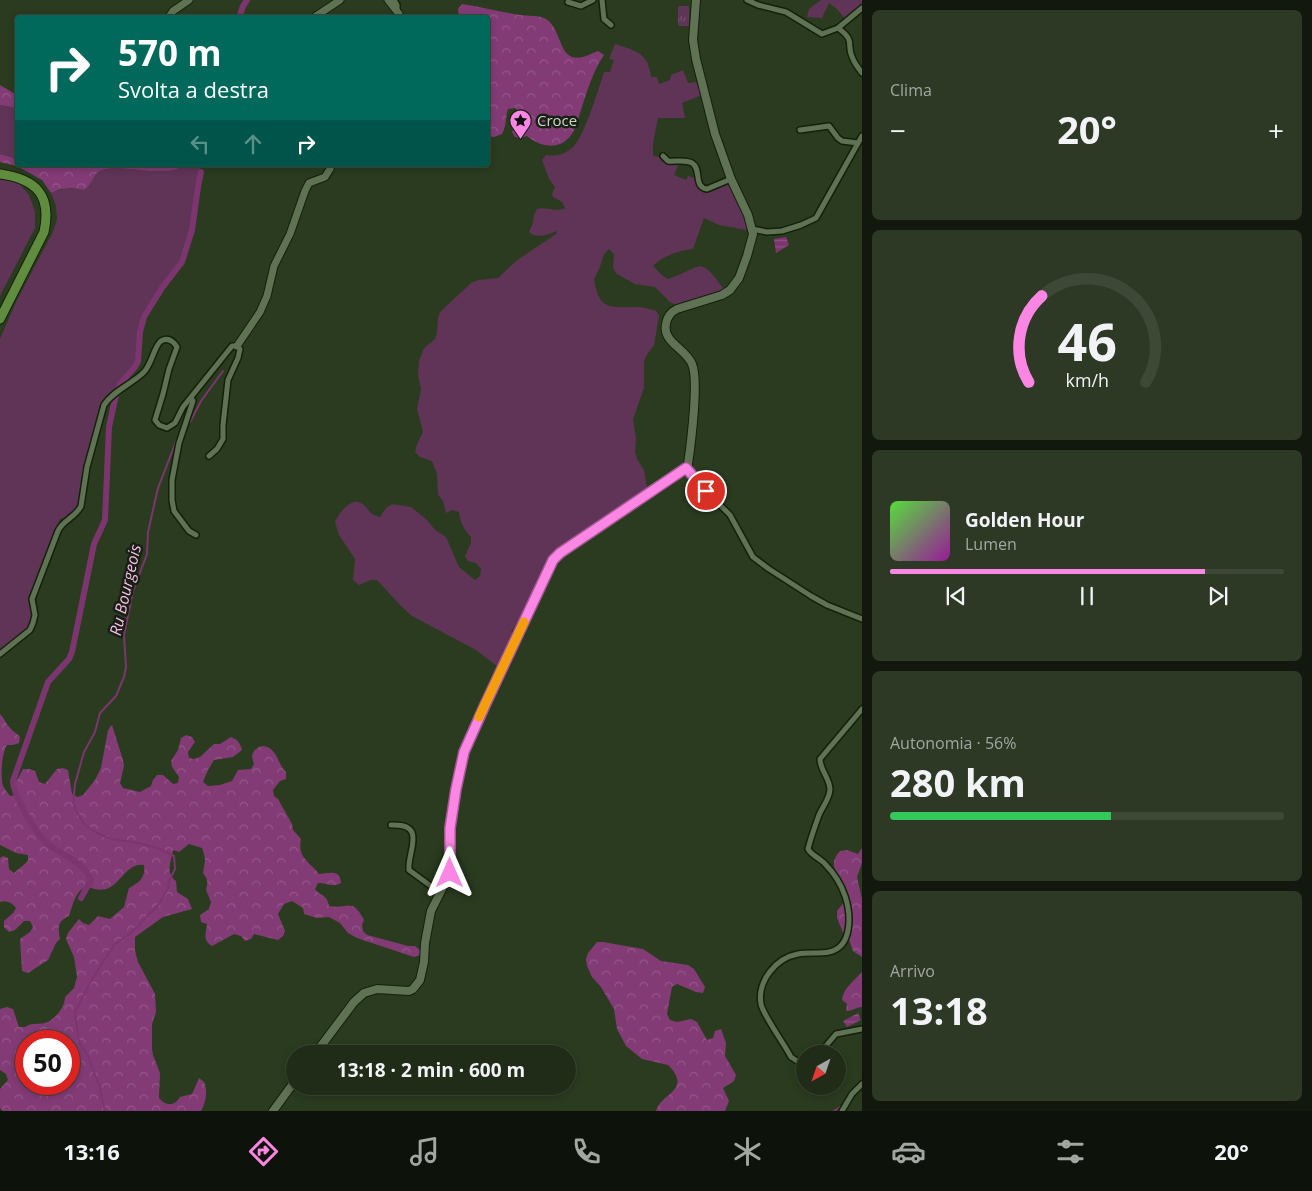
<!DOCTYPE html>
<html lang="it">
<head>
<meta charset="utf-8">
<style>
  body { margin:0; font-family:"Open Sans",sans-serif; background:#2d3825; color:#f1f3f6; height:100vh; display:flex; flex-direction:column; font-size:19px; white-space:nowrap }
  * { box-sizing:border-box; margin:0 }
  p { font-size:16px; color:#a2a7a2 }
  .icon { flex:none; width:28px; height:28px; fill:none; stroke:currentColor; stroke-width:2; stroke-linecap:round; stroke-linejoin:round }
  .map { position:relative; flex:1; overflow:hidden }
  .drawer { display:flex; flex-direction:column; gap:10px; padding:10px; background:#12180d; width:450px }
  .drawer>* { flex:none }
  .top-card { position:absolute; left:15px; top:15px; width:475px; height:152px; border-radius:5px; box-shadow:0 2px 8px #0003,0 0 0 1px #3d4837; background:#00695c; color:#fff; overflow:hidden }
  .needle { width:32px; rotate:220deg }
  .controls { position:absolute; left:796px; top:1045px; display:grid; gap:10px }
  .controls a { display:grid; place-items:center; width:50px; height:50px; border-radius:50%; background:#202c18; box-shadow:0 2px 8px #0003,0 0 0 1px #3d4837; font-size:25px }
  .speed { position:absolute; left:15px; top:1030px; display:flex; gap:10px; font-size:25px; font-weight:700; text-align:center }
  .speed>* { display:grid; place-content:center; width:65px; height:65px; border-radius:50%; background:#202c18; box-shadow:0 2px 8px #0003,0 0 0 1px #3d4837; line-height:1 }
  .speed .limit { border:8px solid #d22; background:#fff; color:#111 }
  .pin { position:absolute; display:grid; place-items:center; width:42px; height:42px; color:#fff; margin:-21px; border:2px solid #fff; border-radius:50%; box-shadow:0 1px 5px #0007 }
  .me { position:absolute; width:55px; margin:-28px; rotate:0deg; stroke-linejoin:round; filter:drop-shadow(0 0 4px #0008) }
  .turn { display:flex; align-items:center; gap:18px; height:105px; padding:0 20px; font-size:22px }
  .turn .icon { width:65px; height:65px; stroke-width:2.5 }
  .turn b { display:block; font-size:35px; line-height:42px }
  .lanes { display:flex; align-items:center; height:48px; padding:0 20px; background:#0003; justify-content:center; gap:25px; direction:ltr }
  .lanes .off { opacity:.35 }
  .big { font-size:38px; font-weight:700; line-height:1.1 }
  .drawer .card { flex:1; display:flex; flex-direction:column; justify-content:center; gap:8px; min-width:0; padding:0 18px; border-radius:8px; background:#2d3825 }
  .drawer .dial { align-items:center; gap:0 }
  .dial svg { height:130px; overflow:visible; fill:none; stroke:#3d4837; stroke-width:7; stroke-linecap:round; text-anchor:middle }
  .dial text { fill:#f1f3f6; stroke:none }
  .song { display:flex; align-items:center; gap:15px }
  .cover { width:60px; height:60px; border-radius:8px; background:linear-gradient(135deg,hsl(110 70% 55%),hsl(300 70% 35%)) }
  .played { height:5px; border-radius:2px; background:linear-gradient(90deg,#fc86e4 80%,#3d4837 80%) }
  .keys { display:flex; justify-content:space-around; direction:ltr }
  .heat { display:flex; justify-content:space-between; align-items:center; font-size:28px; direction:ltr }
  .charge { height:8px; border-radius:4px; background:linear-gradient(90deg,#34c759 56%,#3d4837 0) }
  .trip { position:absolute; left:286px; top:1045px; width:290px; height:50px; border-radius:25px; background:#202c18; box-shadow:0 2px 8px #0003,0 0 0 1px #3d4837; font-weight:700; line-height:50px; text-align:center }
  .tabs { display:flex; height:80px; justify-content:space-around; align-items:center; background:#0d120a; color:#a2a7a2 }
  .tabs .icon { width:35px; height:35px }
  .tabs .on { color:#fc86e4 }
  .tabs b { font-size:22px; color:#f1f3f6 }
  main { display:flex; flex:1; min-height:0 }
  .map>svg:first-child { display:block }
  .grass { fill:#603457 }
  .forest { fill:url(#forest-crowns); fill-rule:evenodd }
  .park { fill:url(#park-tufts) }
  .water { fill:url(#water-rules) }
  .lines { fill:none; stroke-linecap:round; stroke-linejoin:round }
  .stream { stroke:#7d3570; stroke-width:2 }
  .canal { stroke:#7d3570; stroke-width:6 }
  .minor-casing { stroke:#122108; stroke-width:8 }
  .tertiary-casing { stroke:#122108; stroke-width:9 }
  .secondary-casing { stroke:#122108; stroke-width:10 }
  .primary-casing { stroke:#122108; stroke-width:11 }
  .minor { stroke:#5f7254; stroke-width:5 }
  .tertiary { stroke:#5f7254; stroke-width:7 }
  .secondary { stroke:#5f7254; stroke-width:8 }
  .primary { stroke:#608c3f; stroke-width:9 }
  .route-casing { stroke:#a45794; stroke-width:12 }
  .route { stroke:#fc86e4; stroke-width:9 }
  .slow { stroke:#f59e0b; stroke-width:9 }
  .labels { text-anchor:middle; stroke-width:5; stroke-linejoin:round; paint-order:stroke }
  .poi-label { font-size:15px; fill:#ccd7c7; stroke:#181f13; text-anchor:start }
  .water-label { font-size:16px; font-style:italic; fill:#fcbeed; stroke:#181f13 }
</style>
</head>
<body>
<main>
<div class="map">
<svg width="862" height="1111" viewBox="0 0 862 1111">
  <defs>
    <pattern id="forest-crowns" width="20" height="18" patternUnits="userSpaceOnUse" patternTransform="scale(1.25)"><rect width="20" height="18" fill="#833b76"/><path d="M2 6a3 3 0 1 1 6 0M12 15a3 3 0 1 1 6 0" fill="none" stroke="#935788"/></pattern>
    <pattern id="park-tufts" width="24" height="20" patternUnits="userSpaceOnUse" patternTransform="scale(1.25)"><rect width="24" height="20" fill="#603457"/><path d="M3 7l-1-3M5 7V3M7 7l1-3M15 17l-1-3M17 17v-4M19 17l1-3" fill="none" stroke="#76516e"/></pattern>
    <pattern id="water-rules" width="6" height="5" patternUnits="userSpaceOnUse" patternTransform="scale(1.25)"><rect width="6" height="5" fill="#7d3570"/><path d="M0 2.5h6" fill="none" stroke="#8e5283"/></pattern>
  </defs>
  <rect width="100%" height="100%" fill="#2a3b20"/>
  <!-- grass -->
  <g class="grass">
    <polygon points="821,0 862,0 862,5 845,19 837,9 829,3 822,18 807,17 809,9"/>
    <path d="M 615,44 C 636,51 648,52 651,77 L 657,77 L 659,84 L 670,80 L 671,75 L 683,70 L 688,83 L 696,82 L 702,95 L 682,103 L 685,118 L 658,118 L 653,143 L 653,156 L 660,157 L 662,162 L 679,163 L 674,175 L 686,180 L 688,176 L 695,178 L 699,190 L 710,189 L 730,183 L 746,221 L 747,230 L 719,225 L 704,218 L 693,249 C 680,250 662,256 653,266 L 663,276 L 668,279 C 702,268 698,254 723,288 L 723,291 L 676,305 L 670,302 L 655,287 L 635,284 L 617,274 L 613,268 L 614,254 L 609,249 L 604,254 L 600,267 L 594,279 C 599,311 610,307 636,307 C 643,307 650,309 656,311 L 659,316 L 654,345 L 646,356 L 644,362 L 644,388 L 633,419 L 636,439 L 635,452 L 637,459 L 644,470 L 647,488 L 638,493 L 605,520 L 554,554 L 529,604 L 511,632 L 515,635 L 501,664 L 498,667 L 476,650 L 412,616 L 401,606 L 377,580 L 371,580 L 359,585 L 353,580 L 355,559 L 339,535 L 335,522 C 339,513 353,493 365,506 C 371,512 369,514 380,517 L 386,508 L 392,504 L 411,507 L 427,520 L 435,530 L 446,537 L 459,567 L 475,580 L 480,576 L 481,569 L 476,563 L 468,561 L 465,556 L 471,543 L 471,537 C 464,530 460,522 459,512 L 452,510 L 446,513 L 443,501 L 438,495 L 437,474 L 432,461 L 420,457 L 415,452 L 417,444 L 423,432 L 417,409 L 421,389 L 418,375 L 419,361 L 424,348 L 435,339 L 437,332 L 438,318 L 440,312 L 471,283 L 478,280 L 498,278 L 516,261 L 556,234 L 557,231 C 548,235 536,239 529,232 L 533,223 L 534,215 L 537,209 C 547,206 555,213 565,208 L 562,202 L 553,197 L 552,194 L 555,187 L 549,179 L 542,160 L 546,155 C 557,157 566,154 574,146 C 584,136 599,88 604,72 L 610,72 L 614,60 L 609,59 Z"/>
    <polygon points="0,105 17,108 17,159 0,154"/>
    <path d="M 183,165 L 201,165 L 197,183 L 193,216 L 182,260 L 144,314 L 138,334 L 137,363 L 119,382 L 114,390 L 104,398 L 100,405 L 83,476 L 80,497 L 77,508 L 70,516 L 60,519 L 56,527 L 29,598 L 32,614 L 27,630 L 0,652 L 0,339 L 16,302 L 53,232 L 57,219 L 56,206 L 51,193 L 67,188 L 84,190 C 92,186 93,173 102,170 C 122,163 168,180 183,165 Z"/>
    <polygon points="0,178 18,182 29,195 35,212 35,228 0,296"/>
  </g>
  <!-- forest -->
  <g class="forest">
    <path d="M 462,4 C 482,7 500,12 520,15 C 528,16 539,15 546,19 C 560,28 559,52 572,57 C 581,60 590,54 598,51 L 604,55 C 593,71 587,91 581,110 C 578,118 577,128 571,135 C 560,151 540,147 527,136 L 520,138 L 515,137 L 512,132 L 514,129 L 523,128 L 526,118 L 515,108 L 508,109 C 505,118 507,125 502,134 L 494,137 L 488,136 L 488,107 L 490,106 L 490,99 L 488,95 L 488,18 L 459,17 L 458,9 Z"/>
    <polygon points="0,85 17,95 17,108 0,105"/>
    <path d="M 0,154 L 17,159 L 18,165 L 183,165 C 168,180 122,163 102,170 C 93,173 92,186 84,190 L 71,188 L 61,189 L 51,193 L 42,180 L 17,166 L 0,162 Z"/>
    <path d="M 0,714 C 4,718 6,724 10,728 C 13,732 17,733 20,737 L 19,743 L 13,745 L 7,745 C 2,752 0,777 3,786 C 5,790 8,793 10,796 L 16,795 L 16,782 L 23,769 L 29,769 L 35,771 L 39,782 L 45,784 L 57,769 L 63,768 L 68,770 L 72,794 L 77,797 L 83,795 L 95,780 L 101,768 L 108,730 L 112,725 L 123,760 L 124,766 L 120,783 L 123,788 L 140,792 L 151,786 L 153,780 L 157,775 L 163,775 L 173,784 L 178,783 L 179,777 L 172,767 L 171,761 L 178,750 L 181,738 L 186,735 L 192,737 L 195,742 L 188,752 L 189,758 L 194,759 L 200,757 L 214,744 L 220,744 L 231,737 C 238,740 240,743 242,750 L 233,757 L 214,760 L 208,770 L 203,782 L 208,786 L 220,785 L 232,781 L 238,770 L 251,769 L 254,764 C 253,760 251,757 253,753 C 255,749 259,746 263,746 C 277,747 278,765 286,772 L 286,779 L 280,781 L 273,790 L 274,796 L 278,799 L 292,824 L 293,830 L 301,839 C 297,858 310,862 319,874 C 330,873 340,869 341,883 C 332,888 328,883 318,883 L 315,889 C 321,897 327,894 329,906 C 347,910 352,896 364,920 L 362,925 L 363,931 L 367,935 L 408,946 L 415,946 L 420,950 L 420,955 L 414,957 L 357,938 L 348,933 L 340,923 L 329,917 L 317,918 L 304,914 L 303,908 L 292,901 L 284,904 L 278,914 L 285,931 L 283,936 L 278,940 L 254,934 L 251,939 L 245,941 L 241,936 L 234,934 L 212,946 C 202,939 206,934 207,924 L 201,922 L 200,915 L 209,909 L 211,902 L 206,890 C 208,883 208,879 203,873 L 205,860 L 204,854 L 202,848 L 189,844 L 179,852 L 173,850 C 171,862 165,873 176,881 L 177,892 L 188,899 L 192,909 L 163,917 L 135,937 L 135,951 L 138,962 L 155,994 L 156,1012 L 152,1024 L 152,1049 L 153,1055 L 160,1073 L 159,1098 C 166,1106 174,1107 180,1097 L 192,1094 L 199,1078 L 204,1082 C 208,1091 206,1102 201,1111 L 3,1111 L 0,1108 L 0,1089 L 8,1080 L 6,1074 L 0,1070 L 0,1009 L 7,1007 L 13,1009 L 19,1027 L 25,1027 C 33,1022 37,1025 45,1023 C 55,1020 65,1007 65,997 L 74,988 L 77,977 L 74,957 L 66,939 L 68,933 L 79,919 L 83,923 L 89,925 L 98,916 L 110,919 L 124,907 L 129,888 C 139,883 146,877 144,865 C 120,862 119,902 87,886 C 75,891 73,905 69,916 C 57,921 58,928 60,939 L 56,943 L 48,960 L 28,973 L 22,971 L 20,939 L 30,932 L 33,927 L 30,921 L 24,921 L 15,930 L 9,932 L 4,927 L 4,921 L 13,913 L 16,908 C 11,902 7,900 0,902 L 0,858 L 3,856 L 8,858 L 9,869 L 14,873 L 28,861 L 28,855 L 16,853 L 0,845 ZM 26,1041 L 69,1041 L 69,1084 L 26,1084 Z"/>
    <polygon points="862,848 862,863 857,877 862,899 862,957 853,951 849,940 844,935 837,918 837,911 848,897 834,867 834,861 836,856 840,851 847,850 858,854"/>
    <path d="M 597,942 L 603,942 L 643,949 L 661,961 L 688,965 L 694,969 L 705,987 L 703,993 L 696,992 L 677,984 L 672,987 L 667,1014 L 670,1020 L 677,1022 L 691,1019 L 697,1022 L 707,1040 L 713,1038 L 715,1031 L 721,1029 L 726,1043 L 725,1056 L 736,1075 L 734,1081 L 723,1088 L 729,1101 L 725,1111 L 656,1111 C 661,1093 693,1090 668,1065 L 642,1059 L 626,1046 L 617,1029 L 614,1009 L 601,987 L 592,977 L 587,966 L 586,959 L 588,953 Z"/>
    <path d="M 862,972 L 862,1007 C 856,1007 853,1011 846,1011 L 847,1004 L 842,1000 C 843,988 854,981 862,972 Z"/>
  </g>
  <!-- park -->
  <rect class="park" x="678" y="6" width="11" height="20"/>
  <!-- water -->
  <g class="water">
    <polygon points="786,237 789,245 776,253 774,239"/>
    <polygon points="858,1013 861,1020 847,1027 843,1021"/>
  </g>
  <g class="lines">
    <!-- stream -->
    <g class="stream">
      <polyline points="190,422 201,401 223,371"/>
      <polyline points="105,1111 99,1085 87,1054 79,1042 75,1012 91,981 114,945 132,932 159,904 168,888 169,881 175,869 174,856 160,849 135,842 111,839 97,833 85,825 76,811 73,802 75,784 84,752 95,732 100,713 116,696 124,677 126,667 124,635 133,591 147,554 148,532 158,488 177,439"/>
      <polyline points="834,1111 845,1104"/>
    </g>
    <!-- canal -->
    <g class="canal">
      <polyline points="239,18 243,6 247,0"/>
      <path d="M 81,898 L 91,880 C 83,861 64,857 49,845 C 36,835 14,797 13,781 L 48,682 L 69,659 L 72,652 L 94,544 L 105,520 L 109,427 L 115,399 L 120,384 L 135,367 L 138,361 L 140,332 L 144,317 L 162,288 L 182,262 L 192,230 L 198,187 L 201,172"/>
    </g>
    <defs>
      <g id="minor">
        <polyline points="394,0 397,5 397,11"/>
        <polyline points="602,0 604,19 611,25"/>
        <path d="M 747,0 L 758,5 L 786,12 L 822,34 L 838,28 C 857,42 845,43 853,59 C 855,64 859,69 862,73"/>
        <polyline points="568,2 581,6 593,0"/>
        <polyline points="838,28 862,8"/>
        <polyline points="800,130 829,126 838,138 842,141 858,143"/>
        <path d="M 663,156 L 668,161 C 675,162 685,159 692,163 C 702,169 693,187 707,189 L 731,179"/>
        <polyline points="752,229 767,232 782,231 801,225 816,218 862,136"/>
        <polyline points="191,398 193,401 179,443 172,480 172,500 174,511 189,531 196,535"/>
        <polyline points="686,468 697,482 730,515 753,557 769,569 811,596 827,605 862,619"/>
        <path d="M 0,654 L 30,630 L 33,623 L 35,615 L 32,599 L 58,531 C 63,520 76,517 81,506 L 87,467 L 104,405 C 114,390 132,384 144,372 C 152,364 154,346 161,341 C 168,337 173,341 177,347 L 169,369 L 163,394 L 155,420 L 159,425 L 167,428 L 175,423 L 183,407 L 232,346 L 237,346 L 240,349 L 238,358 L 228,380 L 223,425 L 223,439 L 217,449 L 209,456"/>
        <path d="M 391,825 C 428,823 407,852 409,870 L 439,892"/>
        <polyline points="819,1054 836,1034 862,1029"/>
        <path d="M 805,1061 L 797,1061 L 791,1057 C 785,1045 763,1015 761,1004 C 757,981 776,958 798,954 C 808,952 819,954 829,952 C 853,947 851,914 845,896 C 841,884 834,873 825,864 C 820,858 812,856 808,849 C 811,837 815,826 819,815 C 823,806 830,798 830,789 C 829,777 820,770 820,759 L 862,709"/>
        <polyline points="842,1111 852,1094 862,1084"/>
      </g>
      <g id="tertiary">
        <polyline points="388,0 399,14 399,18"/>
        <polyline points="168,18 173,11 189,0"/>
        <polyline points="313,18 340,0"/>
        <polyline points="237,346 260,312 267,296 274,266 290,234 305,191 309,183 325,177 330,169 331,165"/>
      </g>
      <g id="secondary">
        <path d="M 315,1054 L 354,1002 L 364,993 L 377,989 L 409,991 L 413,989 L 420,980 L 424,962 L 425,943 L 431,911 L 450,873 L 450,828 L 456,789 L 464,752 L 485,705 L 553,560 L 560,553 L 672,479 L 686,468 L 688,464 C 691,443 699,380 692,364 C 686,349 662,342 666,324 C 667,317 671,312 677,309 L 722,295 L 730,290 L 739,278 L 747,256 L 753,234 L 748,215 L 731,179 L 715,134 L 696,59 L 693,40 L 696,0"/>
        <polyline points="273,1111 295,1081"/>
      </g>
      <path id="primary" d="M 0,174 C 36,179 52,195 44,232 L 0,319"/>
    </defs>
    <!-- minor casing -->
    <use href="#minor" class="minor-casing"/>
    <!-- tertiary casing -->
    <use href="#tertiary" class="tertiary-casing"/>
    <!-- secondary casing -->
    <use href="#secondary" class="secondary-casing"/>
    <!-- primary casing -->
    <use href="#primary" class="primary-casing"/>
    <!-- minor -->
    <use href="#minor" class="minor"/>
    <!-- tertiary -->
    <use href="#tertiary" class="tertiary"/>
    <!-- secondary -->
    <use href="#secondary" class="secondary"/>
    <!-- primary -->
    <use href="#primary" class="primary"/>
  </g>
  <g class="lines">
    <defs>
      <polyline id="route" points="450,873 450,828 456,789 464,752 485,705 553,560 560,553 686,468 706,491"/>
    </defs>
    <!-- route casing -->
    <use href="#route" class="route-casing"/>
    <!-- route -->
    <use href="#route" class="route"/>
    <!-- slow -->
    <polyline class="slow" points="479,717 524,622"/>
  </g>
  <!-- icons -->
  <defs>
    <symbol id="sight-pin" viewBox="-11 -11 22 30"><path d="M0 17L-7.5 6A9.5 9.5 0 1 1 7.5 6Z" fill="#fc86e4" stroke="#181f13"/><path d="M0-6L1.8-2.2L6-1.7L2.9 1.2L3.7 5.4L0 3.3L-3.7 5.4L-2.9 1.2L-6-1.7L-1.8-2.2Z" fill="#111"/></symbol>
  </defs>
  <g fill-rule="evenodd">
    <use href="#sight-pin" x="508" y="108" width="25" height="34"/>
  </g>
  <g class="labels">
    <!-- poi labels -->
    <g class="poi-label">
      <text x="537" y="126">Croce</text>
    </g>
    <!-- water labels -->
    <g class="water-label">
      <text transform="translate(125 590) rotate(-77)" y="6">Ru Bourgeois</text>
    </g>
  </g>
</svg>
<div class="controls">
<a><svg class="needle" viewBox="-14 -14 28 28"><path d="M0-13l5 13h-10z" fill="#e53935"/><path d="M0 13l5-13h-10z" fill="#a2a7a2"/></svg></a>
</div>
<div class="speed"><div class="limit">50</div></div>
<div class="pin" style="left:706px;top:491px;background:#d93025"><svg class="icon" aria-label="arrive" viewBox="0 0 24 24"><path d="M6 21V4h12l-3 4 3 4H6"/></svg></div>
<svg class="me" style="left:450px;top:873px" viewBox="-20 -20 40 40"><path d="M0-17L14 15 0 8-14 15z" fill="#fc86e4" stroke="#fff" stroke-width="4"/></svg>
<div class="trip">13:18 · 2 min · 600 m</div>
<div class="top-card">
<div class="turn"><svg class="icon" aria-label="right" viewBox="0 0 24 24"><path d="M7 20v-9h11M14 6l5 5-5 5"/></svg><div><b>570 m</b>Svolta a destra</div></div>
<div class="lanes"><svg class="icon off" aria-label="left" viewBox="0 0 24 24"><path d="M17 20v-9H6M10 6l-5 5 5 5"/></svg><svg class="icon off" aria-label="ahead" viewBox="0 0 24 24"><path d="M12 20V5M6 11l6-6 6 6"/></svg><svg class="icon" aria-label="right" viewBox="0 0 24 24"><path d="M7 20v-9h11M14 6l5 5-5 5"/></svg></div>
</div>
</div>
<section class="drawer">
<div class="card"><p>Clima</p>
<div class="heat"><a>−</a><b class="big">20°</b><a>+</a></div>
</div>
<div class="card dial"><svg viewBox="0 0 100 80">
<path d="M14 69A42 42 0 1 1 86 69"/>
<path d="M14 69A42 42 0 0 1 22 16" stroke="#fc86e4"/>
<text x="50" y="56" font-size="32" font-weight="700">46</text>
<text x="50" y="72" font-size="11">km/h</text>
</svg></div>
<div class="card">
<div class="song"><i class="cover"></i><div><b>Golden Hour</b><p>Lumen</p></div></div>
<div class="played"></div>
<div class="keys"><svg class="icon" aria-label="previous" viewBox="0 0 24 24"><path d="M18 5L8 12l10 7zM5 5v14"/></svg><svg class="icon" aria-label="pause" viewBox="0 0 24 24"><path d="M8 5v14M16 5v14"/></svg><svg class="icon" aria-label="next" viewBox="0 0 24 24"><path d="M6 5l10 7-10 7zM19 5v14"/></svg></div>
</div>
<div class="card"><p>Autonomia · 56%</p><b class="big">280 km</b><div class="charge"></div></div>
<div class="card"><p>Arrivo</p><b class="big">13:18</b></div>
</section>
</main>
<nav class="tabs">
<b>13:16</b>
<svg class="icon on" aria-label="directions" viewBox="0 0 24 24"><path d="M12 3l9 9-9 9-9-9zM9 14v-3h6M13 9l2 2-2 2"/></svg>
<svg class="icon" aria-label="music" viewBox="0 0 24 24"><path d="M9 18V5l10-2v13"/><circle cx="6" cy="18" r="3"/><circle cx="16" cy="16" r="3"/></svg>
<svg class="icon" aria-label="phone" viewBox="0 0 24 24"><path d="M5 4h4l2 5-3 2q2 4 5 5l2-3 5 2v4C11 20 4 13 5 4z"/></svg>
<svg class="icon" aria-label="climate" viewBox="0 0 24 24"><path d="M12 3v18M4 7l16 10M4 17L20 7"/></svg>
<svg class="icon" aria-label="car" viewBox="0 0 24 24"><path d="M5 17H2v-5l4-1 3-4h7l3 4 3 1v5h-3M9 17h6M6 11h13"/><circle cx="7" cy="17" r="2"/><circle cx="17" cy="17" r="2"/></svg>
<svg class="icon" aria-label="filters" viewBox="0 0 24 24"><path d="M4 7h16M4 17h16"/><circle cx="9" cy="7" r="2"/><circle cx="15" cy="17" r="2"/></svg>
<b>20°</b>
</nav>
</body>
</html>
